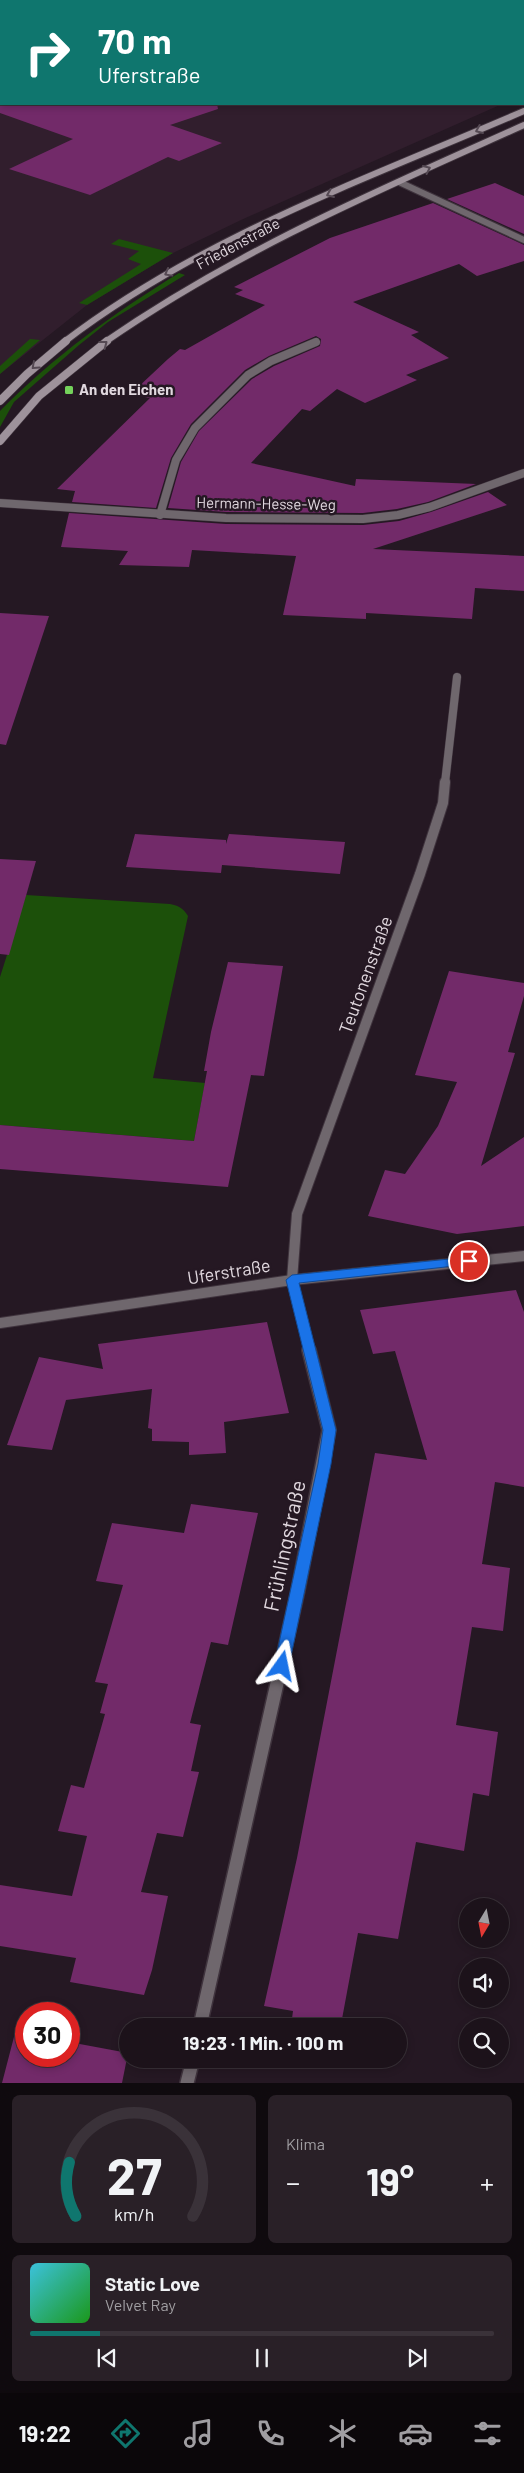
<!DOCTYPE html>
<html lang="de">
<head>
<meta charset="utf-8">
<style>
  body { margin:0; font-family:Barlow,sans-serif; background:#292027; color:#f1f3f6; height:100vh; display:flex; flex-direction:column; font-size:19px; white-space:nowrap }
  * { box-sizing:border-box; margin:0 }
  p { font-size:16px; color:#a09ea2 }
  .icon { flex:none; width:28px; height:28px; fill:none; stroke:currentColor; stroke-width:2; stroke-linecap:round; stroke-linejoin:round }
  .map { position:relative; height:2083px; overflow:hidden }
  .drawer { display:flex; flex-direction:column; gap:12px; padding:12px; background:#0f0a0e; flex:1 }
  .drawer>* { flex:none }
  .guide { position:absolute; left:0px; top:0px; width:525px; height:105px; box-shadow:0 2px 8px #0003,0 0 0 1px #3a3239; background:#0f766e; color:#fff; overflow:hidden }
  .needle { width:32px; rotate:190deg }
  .controls { position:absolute; left:459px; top:1898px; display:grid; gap:10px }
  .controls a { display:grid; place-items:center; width:50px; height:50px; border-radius:50%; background:#1c121a; box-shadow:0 2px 8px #0003,0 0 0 1px #3a3239; font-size:25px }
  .speed { position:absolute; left:15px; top:2002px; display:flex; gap:10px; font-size:25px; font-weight:700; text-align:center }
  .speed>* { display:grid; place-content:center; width:65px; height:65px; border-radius:50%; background:#1c121a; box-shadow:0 2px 8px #0003,0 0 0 1px #3a3239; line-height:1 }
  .speed .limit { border:8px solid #d22; background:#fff; color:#111 }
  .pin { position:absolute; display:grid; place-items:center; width:42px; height:42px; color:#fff; margin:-21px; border:2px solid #fff; border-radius:50%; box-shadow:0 1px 5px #0007 }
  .me { position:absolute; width:55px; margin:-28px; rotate:12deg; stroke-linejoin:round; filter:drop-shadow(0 0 4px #0008) }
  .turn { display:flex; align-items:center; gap:18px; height:105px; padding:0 15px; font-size:22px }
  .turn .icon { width:65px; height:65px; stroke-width:2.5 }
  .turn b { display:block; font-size:35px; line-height:42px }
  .big { font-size:38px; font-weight:700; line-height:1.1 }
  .drawer .card { flex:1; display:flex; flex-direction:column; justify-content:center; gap:8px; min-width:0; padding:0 18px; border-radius:8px; background:#292027 }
  .drawer .dial { align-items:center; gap:0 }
  .dial svg { height:130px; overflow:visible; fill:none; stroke:#3a3239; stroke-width:7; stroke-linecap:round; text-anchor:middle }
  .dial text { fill:#f1f3f6; stroke:none }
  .song { display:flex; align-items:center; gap:15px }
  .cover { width:60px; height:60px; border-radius:8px; background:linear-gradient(135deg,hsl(190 70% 55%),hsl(120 70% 35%)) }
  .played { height:5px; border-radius:2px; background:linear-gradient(90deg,#0f766e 15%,#3a3239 15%) }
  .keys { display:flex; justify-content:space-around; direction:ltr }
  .heat { display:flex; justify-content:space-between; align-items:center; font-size:28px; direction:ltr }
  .drawer .tiles { flex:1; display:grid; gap:12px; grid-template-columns:1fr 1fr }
  .card:last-child { grid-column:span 2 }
  .trip { position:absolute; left:119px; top:2018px; width:288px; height:50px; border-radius:25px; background:#1c121a; box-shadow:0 2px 8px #0003,0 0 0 1px #3a3239; font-weight:700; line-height:50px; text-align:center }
  .tab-bar { display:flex; height:80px; justify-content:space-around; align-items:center; background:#0b070a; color:#a09ea2 }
  .tab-bar .icon { width:35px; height:35px }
  .tab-bar .on { color:#0f766e }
  .tab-bar b { font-size:22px; color:#f1f3f6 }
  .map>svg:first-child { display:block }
  .built { fill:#311e2d }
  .green { fill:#1c500a }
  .building { fill:#722a69 }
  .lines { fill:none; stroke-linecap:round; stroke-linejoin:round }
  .minor-far3-casing { stroke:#3f333d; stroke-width:8 }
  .minor-far2-casing { stroke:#3f333d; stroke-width:9 }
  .minor-far1-casing { stroke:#3f333d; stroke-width:12 }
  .minor-casing { stroke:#3f333d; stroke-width:16 }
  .secondary-far1-casing { stroke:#3f333d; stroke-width:8 }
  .secondary-casing { stroke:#3f333d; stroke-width:9 }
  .minor-far3 { stroke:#6f676d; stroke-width:6 }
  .minor-far2 { stroke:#6f676d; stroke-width:8 }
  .minor-far1 { stroke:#6f676d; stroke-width:10 }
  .minor { stroke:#6f676d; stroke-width:13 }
  .secondary-far1 { stroke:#9e929b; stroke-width:6 }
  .secondary { stroke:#9e929b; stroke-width:8 }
  .oneway { stroke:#554953 }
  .route { fill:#1a73e8; stroke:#114b97 }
  .poi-dot { fill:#74d25b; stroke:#251823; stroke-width:2 }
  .labels { text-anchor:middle; stroke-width:5; stroke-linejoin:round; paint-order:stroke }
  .far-street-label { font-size:15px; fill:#e1d8df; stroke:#251823 }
  .far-poi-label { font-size:15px; font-weight:bold; fill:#e1d8df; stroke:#251823; text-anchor:start }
  .street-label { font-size:18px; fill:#e1d8df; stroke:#251823 }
  .near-street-label { font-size:21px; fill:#e1d8df; stroke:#251823 }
</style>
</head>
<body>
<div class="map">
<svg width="524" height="2083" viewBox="0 0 524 2083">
  <rect width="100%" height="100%" fill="#251823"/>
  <!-- built -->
  <polygon class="built" points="0,0 467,1 1,1 1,104 502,104 241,220 173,253 87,305 0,374"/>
  <!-- green -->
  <g class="green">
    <polygon points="119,239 173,253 87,305 79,303 141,264 128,259 139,251 111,244"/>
    <path d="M 179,273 L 185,275 L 108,322 L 79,345 L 14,402 L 0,427 L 0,411 C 53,357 114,313 179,273 Z"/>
    <polygon points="30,339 40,340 0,374 0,366"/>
    <path d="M 26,895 L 170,904 C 179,906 183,908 188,916 L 153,1078 L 205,1083 L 194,1141 L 0,1125 L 0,977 Z"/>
  </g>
  <!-- building -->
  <g class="building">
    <polygon points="0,104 217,104 218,109 170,125 222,143 179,161 168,157 90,195 9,169 73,139 0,113"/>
    <polygon points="495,183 524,196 524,234 447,199"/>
    <polygon points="433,203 524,245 524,261 477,276 459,264 353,302 419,332 411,335 449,358 406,375 417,380 365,403 337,389 310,411 302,409 251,463 355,486 356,479 476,484 428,502 397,509 363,513 226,512 168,508 181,462 199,431 252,379 274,366 320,346 321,339 316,336 269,356 245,370 191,424 171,458 156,508 72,502 75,491 57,489 150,398 133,395 138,390 135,390 168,359 180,349 185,350 265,305 235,294 243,290 234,287 330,238"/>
    <polygon points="488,492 507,505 373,549 524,556 524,591 475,588 472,619 366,613 366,619 283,615 296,556 192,550 189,567 119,565 128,551 61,547 69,513 226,524 363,525 399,521 431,512"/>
    <polygon points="0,613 49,616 6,745 0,744"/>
    <polygon points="135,834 226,840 226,844 229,834 345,842 340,874 222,865 221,873 126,867"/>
    <polygon points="0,859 36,861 9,955 0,954"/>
    <polygon points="228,962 283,966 264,1076 251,1075 228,1187 0,1169 0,1125 194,1141 207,1071 204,1071 211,1032"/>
    <polygon points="449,971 524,983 524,996 508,1052 515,1053 481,1166 524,1137 524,1226 457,1234 368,1216 385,1170 405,1174 438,1126 457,1082 415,1075"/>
    <polygon points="516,1290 524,1312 524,1487 495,1482 482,1564 510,1568 503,1631 472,1627 456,1725 498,1732 489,1796 473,1793 464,1851 416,1842 398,1939 358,1933 342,2019 327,2017 326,2026 291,2026 293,2011 264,2006 297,1858 375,1453 427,1460 395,1351 373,1354 360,1310"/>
    <polygon points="267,1322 289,1413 224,1422 226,1453 189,1455 189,1442 152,1441 152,1429 148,1428 152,1389 66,1400 52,1450 7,1445 39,1357 103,1369 98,1344"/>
    <polygon points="191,1504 258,1513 228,1645 211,1642 190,1723 201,1725 191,1771 199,1772 183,1837 157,1833 141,1892 168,1896 152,1970 144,1995 70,1982 76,1958 0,1946 0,1885 72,1896 87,1836 58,1831 71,1785 84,1788 105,1714 100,1713 108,1684 95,1682 123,1585 96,1581 112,1523 184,1533"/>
    <polygon points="15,2033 26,2035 26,2056 69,2056 69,2042 128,2053 122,2083 2,2083"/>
  </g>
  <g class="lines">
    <defs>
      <polyline id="minor-far3" points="399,182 524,240"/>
      <g id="minor-far2">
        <polyline points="0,503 226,518 363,519 398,515 430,507 524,473"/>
        <polyline points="160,515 176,460 195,428 248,375 271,361 316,342"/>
        <polyline points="445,783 457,677"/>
      </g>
      <g id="minor-far1">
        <polyline points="0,1323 292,1280 524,1256"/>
        <polyline points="310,1351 292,1280 297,1214 420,874 443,803 445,782"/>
      </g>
      <g id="minor">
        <polyline points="200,2026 298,1590 329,1430 309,1350"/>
        <polyline points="187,2083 193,2059"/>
      </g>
      <g id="secondary-far1">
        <polyline points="500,0 503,1"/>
        <path d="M 64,342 C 201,237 367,179 524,111"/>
        <path d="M 105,342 C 238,250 377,191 524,125"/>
      </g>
      <g id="secondary">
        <polyline points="0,401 27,374 66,341"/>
        <polyline points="0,441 39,396 107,341"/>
      </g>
    </defs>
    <!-- minor-far3 casing -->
    <use href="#minor-far3" class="minor-far3-casing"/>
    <!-- minor-far2 casing -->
    <use href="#minor-far2" class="minor-far2-casing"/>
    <!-- minor-far1 casing -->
    <use href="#minor-far1" class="minor-far1-casing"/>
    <!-- minor casing -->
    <use href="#minor" class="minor-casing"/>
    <!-- secondary-far1 casing -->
    <use href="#secondary-far1" class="secondary-far1-casing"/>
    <!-- secondary casing -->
    <use href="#secondary" class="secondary-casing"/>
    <!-- minor-far3 -->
    <use href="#minor-far3" class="minor-far3"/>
    <!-- minor-far2 -->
    <use href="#minor-far2" class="minor-far2"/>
    <!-- minor-far1 -->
    <use href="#minor-far1" class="minor-far1"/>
    <!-- minor -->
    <use href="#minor" class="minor"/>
    <!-- secondary-far1 -->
    <use href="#secondary-far1" class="secondary-far1"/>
    <!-- secondary -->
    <use href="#secondary" class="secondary"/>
  </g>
  <!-- one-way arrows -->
  <defs><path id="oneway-chevron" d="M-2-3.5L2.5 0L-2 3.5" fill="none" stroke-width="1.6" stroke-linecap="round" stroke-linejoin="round" transform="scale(1.25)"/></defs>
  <g class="oneway">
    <use href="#oneway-chevron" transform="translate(479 130) rotate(157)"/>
    <use href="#oneway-chevron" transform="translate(427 169) rotate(-25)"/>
    <use href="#oneway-chevron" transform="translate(330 194) rotate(157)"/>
    <use href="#oneway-chevron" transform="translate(168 273) rotate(151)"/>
    <use href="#oneway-chevron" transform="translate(104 344) rotate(-37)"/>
    <use href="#oneway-chevron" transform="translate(35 366) rotate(138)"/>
  </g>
  <!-- route -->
  <polygon class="route" points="469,1257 473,1258 475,1261 473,1264 299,1283 336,1430 331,1464 289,1666 287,1670 282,1672 276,1670 274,1666 318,1464 323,1430 286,1280 292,1275"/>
  <!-- markers -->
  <rect class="poi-dot" x="64" y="385" width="10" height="10" rx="2.5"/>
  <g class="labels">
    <!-- far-street labels -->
    <g class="far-street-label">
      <text transform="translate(238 244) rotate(-28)" y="5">Friedenstraße</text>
      <text transform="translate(266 504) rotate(1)" y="5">Hermann-Hesse-Weg</text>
    </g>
    <!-- far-poi labels -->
    <g class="far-poi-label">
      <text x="79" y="395">An den Eichen</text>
    </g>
    <!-- street labels -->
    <g class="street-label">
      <text transform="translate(366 975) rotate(-70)" y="6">Teutonenstraße</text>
      <text transform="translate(229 1272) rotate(-9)" y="6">Uferstraße</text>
    </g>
    <!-- near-street labels -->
    <g class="near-street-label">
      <text transform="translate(285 1546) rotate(-78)" y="7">Frühlingstraße</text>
    </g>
  </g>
</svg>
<div class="controls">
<a><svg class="needle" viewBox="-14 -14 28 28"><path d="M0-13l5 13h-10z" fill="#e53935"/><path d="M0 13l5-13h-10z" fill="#a09ea2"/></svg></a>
<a><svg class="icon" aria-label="sound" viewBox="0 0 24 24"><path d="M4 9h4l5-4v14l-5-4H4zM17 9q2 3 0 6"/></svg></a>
<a><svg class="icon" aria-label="search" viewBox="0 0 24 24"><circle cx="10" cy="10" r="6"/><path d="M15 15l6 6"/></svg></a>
</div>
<div class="speed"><div class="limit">30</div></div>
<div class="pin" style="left:469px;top:1261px;background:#d93025"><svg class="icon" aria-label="arrive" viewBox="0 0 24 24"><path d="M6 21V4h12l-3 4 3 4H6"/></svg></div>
<svg class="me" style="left:282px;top:1666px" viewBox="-20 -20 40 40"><path d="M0-17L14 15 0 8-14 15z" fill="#1a73e8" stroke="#fff" stroke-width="4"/></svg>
<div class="trip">19:23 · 1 Min. · 100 m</div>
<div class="guide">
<div class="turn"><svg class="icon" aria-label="right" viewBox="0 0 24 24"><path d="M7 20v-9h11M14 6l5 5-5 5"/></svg><div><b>70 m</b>Uferstraße</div></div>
</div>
</div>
<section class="drawer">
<div class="tiles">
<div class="card dial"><svg viewBox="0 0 100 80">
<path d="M14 69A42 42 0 1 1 86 69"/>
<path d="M14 69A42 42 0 0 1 10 36" stroke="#0f766e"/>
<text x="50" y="56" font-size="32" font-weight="700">27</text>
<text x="50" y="72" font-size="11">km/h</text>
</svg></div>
<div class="card"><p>Klima</p>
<div class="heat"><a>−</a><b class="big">19°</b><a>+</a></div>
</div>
<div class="card">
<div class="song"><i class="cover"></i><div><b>Static Love</b><p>Velvet Ray</p></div></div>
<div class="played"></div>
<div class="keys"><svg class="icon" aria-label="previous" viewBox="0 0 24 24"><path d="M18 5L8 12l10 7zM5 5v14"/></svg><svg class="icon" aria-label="pause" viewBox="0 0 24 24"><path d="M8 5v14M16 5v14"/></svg><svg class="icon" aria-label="next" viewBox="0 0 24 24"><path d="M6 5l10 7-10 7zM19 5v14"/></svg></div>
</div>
</div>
</section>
<nav class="tab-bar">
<b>19:22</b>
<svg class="icon on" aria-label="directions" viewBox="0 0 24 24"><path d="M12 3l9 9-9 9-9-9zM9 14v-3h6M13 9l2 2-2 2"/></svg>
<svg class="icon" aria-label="music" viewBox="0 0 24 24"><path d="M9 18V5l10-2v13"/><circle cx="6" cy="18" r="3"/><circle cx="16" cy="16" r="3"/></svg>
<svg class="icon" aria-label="phone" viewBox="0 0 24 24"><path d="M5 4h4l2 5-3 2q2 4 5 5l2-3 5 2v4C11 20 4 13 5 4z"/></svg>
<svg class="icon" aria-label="climate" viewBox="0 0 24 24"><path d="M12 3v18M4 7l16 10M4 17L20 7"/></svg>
<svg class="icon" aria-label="car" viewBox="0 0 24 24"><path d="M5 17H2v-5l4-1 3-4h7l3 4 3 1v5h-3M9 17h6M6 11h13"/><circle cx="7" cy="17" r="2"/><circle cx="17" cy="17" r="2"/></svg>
<svg class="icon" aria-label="filters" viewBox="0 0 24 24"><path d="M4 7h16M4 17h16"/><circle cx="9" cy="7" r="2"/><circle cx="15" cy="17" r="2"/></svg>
</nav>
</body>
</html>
